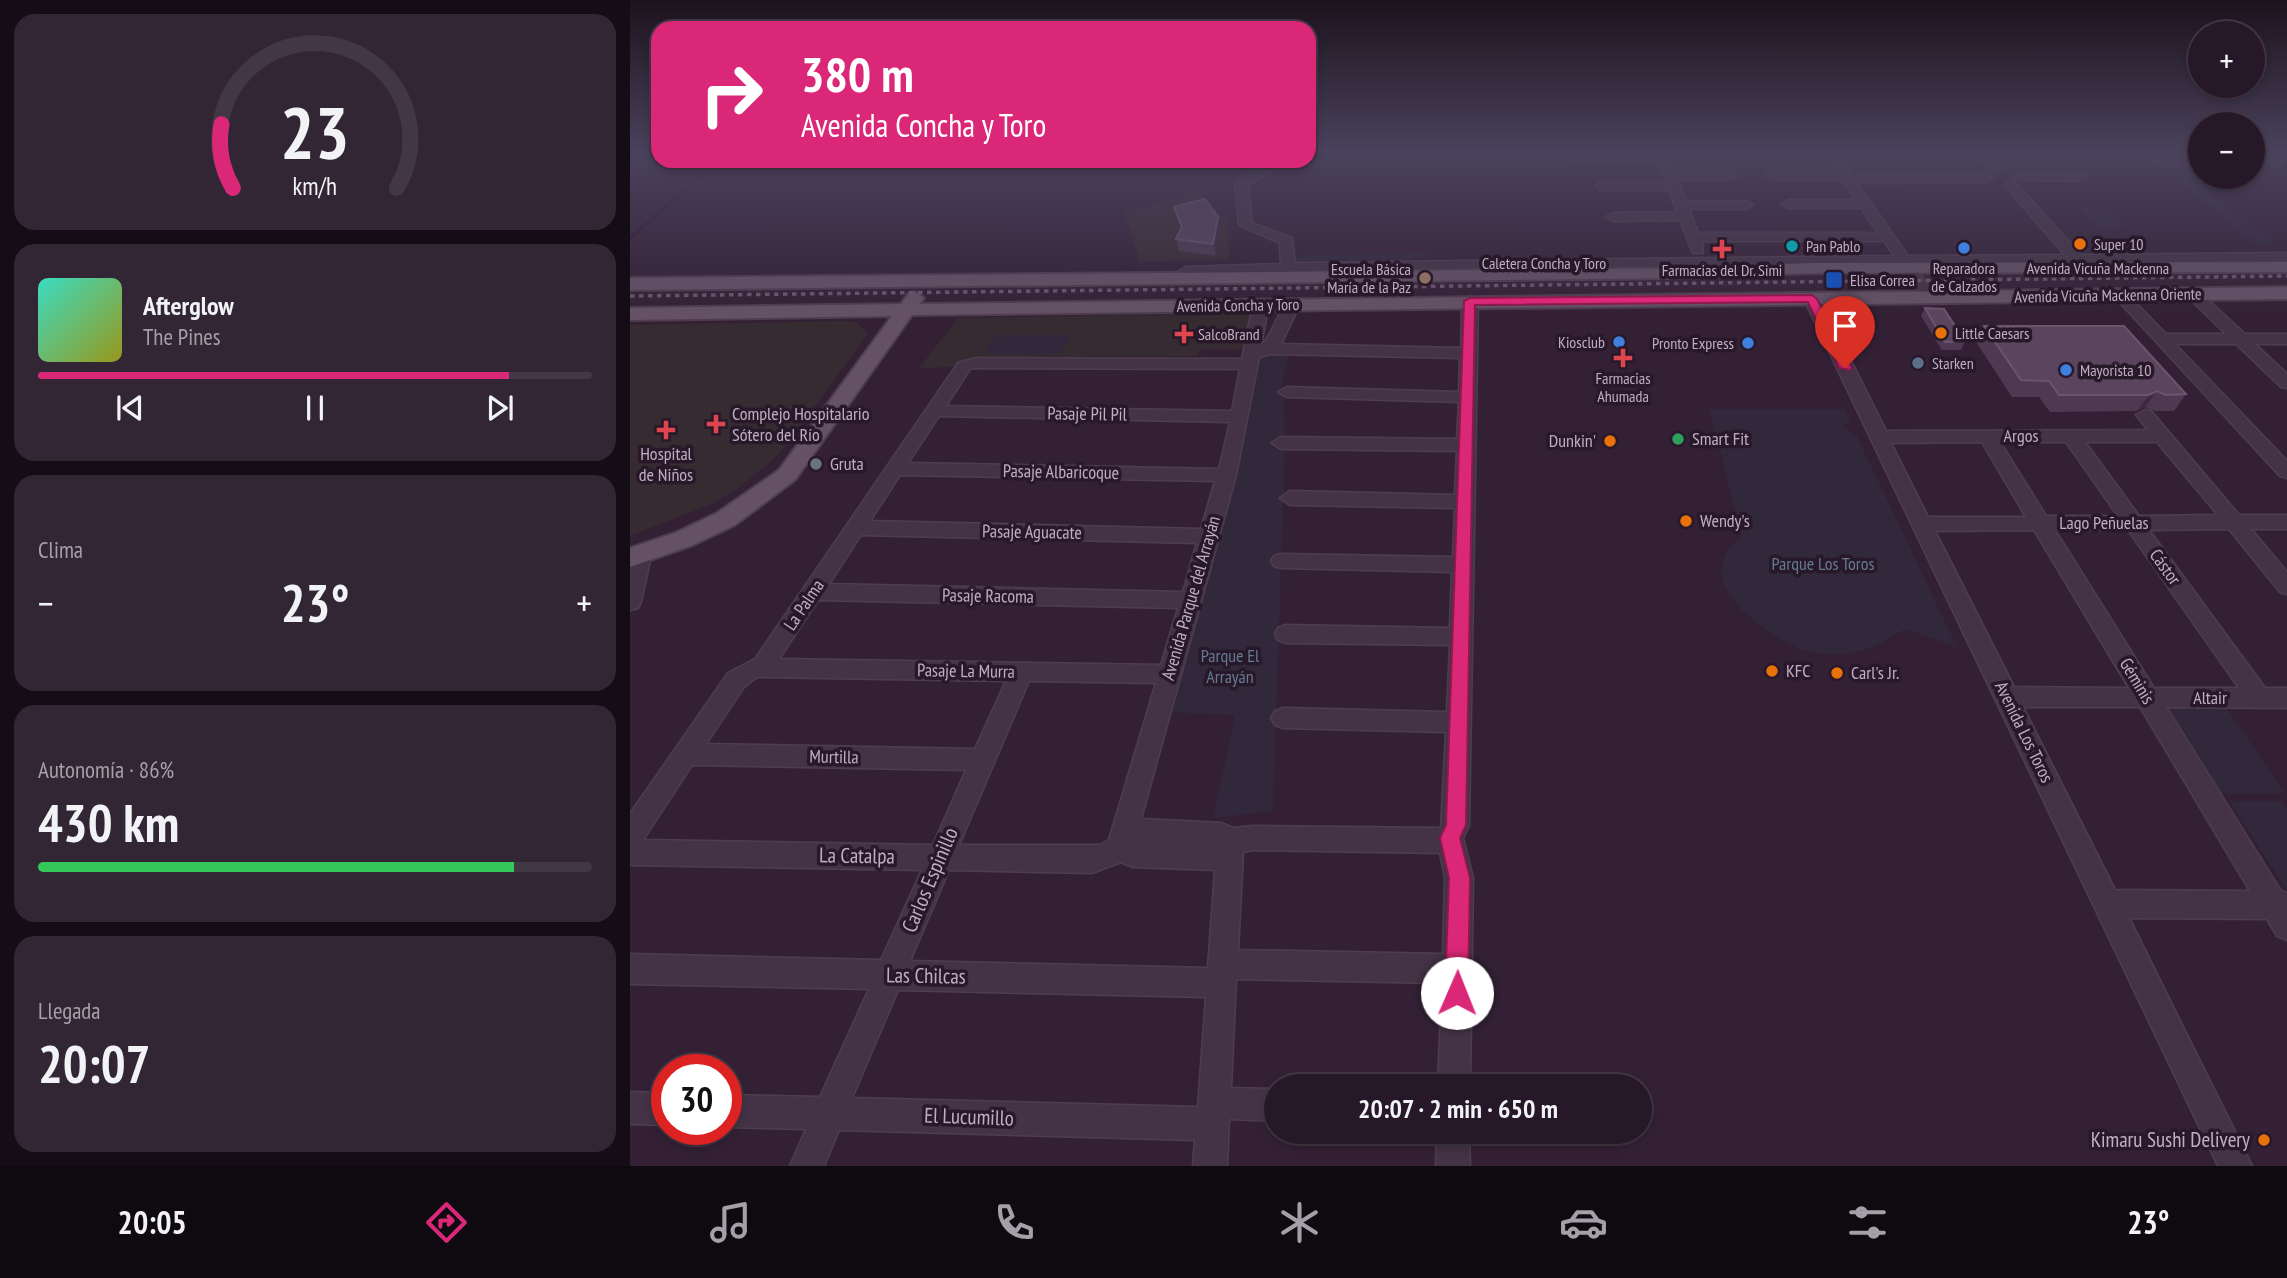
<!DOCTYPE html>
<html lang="es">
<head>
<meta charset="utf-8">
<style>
  body { margin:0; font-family:"PT Sans Narrow",sans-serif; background:#322534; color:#f1f3f6; height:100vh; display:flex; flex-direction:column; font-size:26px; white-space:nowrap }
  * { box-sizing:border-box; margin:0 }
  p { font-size:23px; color:#a4a0a8 }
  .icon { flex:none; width:38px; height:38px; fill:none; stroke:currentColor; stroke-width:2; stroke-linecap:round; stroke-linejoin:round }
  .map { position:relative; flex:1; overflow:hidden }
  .panel { display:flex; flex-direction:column; gap:14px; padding:14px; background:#150d16; width:630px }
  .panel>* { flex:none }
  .top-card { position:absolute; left:21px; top:21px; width:665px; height:147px; border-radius:21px; box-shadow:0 4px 10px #0003,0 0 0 2px #423745; background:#db2777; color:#fff; overflow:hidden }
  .controls { position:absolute; left:1558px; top:21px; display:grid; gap:14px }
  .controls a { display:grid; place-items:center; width:77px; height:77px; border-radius:50%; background:#261828; box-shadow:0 4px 10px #0003,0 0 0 2px #423745; font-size:35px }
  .speed { position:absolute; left:21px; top:1054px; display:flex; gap:14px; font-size:35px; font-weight:700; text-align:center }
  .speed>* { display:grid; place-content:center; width:91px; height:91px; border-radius:50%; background:#261828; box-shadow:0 4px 10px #0003,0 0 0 2px #423745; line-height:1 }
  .speed .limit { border:10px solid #d22; background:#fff; color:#111 }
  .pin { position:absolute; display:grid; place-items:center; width:60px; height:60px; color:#fff; margin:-72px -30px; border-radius:50% 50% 50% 0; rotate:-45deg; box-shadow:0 0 7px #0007 }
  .pin .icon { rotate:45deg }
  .me { position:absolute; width:77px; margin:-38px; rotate:1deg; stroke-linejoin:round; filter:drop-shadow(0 0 5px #0008) }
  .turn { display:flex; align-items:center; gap:24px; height:147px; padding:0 35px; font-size:32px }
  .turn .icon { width:91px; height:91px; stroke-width:2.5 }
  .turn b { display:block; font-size:49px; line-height:60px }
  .big { font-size:52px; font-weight:600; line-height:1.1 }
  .panel .widget { flex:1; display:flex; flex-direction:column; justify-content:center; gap:10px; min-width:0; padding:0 24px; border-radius:21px; background:#322534 }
  .panel .dial { align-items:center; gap:0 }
  .dial svg { height:182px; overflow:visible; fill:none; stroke:#423745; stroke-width:7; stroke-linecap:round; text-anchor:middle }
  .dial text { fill:#f1f3f6; stroke:none }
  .song { display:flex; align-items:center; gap:21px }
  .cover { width:84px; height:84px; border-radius:10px; background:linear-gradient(135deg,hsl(170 70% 55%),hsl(60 70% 35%)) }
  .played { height:7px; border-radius:4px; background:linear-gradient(90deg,#db2777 85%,#423745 85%) }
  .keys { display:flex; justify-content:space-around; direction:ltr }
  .heat { display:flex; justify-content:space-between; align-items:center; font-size:38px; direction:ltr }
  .charge { height:10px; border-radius:5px; background:linear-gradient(90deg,#34c759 86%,#423745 0) }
  .trip { position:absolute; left:634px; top:1074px; width:388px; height:70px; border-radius:35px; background:#261828; box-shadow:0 4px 10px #0003,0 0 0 2px #423745; font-weight:600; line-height:70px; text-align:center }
  .tab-bar { display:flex; height:112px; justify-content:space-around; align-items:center; background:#0f0a10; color:#a4a0a8 }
  .tab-bar .icon { width:49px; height:49px }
  .tab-bar .active { color:#db2777 }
  .tab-bar b { font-size:32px; color:#f1f3f6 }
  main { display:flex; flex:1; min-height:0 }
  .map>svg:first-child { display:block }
  .medical { fill:#372b32 }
  .green { fill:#31283c }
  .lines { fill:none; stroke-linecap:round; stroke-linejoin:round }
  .stream { stroke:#2f1531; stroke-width:3.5 }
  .minor-casing { stroke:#4e3d4f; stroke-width:3 }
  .major-casing { stroke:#4e3d4f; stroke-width:4 }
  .minor { fill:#443346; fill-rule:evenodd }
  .major { fill:#645166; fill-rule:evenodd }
  .rail { stroke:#6b556d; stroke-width:3.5; stroke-dasharray:4.5 4.5; stroke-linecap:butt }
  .wall { fill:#4f3852 }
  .shaded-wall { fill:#3e2941 }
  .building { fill:#5b445e; stroke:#6b556e; stroke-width:2 }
  .route { fill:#db2777; stroke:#8e194d; stroke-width:2 }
  .food-dot { fill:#e8710a; stroke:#28192a; stroke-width:2.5 }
  .culture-dot { fill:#0f9aa8; stroke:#28192a; stroke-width:2.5 }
  .shop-dot { fill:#3f7fe0; stroke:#28192a; stroke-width:2.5 }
  .health-dot { fill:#e0444e; stroke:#28192a; stroke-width:2.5 }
  .education-dot { fill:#8d6e63; stroke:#28192a; stroke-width:2.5 }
  .transit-dot { fill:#1a4fb4; stroke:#28192a; stroke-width:2.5 }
  .service-dot { fill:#5c6f8a; stroke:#28192a; stroke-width:2.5 }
  .leisure-dot { fill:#2e9e5b; stroke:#28192a; stroke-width:2.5 }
  .worship-dot { fill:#6b7280; stroke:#28192a; stroke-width:2.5 }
  .labels { text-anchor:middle; stroke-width:7; stroke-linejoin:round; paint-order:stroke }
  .far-poi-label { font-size:16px; fill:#c1adc3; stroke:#28192a; text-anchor:start }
  .far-street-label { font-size:16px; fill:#c1adc3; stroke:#28192a }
  .poi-label { font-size:18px; fill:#c1adc3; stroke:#28192a; text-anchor:start }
  .street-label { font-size:18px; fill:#c1adc3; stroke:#28192a }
  .park-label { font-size:18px; fill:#667a92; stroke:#28192a }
  .near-street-label { font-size:21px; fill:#c1adc3; stroke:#28192a }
  .near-poi-label { font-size:21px; fill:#c1adc3; stroke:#28192a; text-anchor:end }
</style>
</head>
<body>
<main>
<section class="panel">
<div class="widget dial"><svg viewBox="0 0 100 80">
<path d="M14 69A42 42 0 1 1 86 69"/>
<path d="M14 69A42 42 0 0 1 9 41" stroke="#db2777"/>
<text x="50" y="56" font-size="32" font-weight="700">23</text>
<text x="50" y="72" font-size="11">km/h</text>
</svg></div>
<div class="widget">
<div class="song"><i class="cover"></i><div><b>Afterglow</b><p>The Pines</p></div></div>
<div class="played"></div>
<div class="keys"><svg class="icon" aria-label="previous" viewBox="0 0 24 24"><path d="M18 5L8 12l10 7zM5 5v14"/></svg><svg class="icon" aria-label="pause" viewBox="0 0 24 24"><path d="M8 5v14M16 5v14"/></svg><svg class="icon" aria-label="next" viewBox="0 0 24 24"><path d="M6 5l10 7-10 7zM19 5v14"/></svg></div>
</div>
<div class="widget"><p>Clima</p>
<div class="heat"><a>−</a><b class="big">23°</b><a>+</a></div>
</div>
<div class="widget"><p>Autonomía · 86%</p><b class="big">430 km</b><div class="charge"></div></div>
<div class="widget"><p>Llegada</p><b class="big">20:07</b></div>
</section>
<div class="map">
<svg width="1657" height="1166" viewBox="0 0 1657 1166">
  <rect width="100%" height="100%" fill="#332035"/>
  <!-- medical -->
  <g class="medical">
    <polygon points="569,192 598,222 599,259 510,262 494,212"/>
    <polygon points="621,313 613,349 571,349 567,356 343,357 323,367 289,368 328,318"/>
    <polygon points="214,321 226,322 238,333 163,437 144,459 110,487 84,503 0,536 0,325"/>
  </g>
  <!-- green -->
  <g class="green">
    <polygon points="1535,170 1570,170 1570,177 1565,181 1644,243 1626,243"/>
    <polygon points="1445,204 1471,204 1494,226 1467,226"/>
    <polygon points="797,253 797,258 666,261 668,255"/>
    <polygon points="366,335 441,335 430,354 354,354"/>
    <polygon points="644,352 659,352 650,393 654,396 655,448 643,811 583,818 605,715 537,712 613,443 630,357"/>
    <path d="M 1079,409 L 1214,409 L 1221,422 L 1212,426 L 1227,436 L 1327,647 L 1275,629 C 1254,641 1236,653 1211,654 C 1200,654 1184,654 1174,650 C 1134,635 1054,579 1112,537 Z"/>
    <polygon points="1593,703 1655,793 1583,794 1526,704"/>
    <polygon points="1599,801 1652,801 1657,809 1657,890"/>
  </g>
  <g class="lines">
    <!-- stream -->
    <polyline class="stream" points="0,238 89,161"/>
    <defs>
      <g id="minor">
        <polygon points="1025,152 1037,152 1044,171 1102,171 1108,175 1102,179 1047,179 1056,201 1116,201 1123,205 1116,209 1059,209 1068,233 1248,233 1231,208 1158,208 1151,204 1158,200 1226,200 1212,179 1141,179 1135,175 1141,171 1207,171 1194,152 1206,152 1222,175 1357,174 1363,178 1357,182 1227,183 1278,256 1435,255 1376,187 1374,184 1380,180 1384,181 1451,255 1657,253 1657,261 1283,265 1307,298 1299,303 1294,301 1269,265 743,269 556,275 549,271 556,267 651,264 650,243 609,225 605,184 642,161 657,161 618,185 622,223 662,238 665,263 1264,256 1254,241 1072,241 1073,253 1063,253 1050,220 983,221 976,217 983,213 1047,212 1039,190 971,190 965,186 971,182 1036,182 1029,162 947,163 941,159 947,155 1026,154"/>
        <polygon points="1343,152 1355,152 1372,170 1362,173"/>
        <polygon points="1390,173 1451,173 1457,177 1451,181 1386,180 1384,177"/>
        <polygon points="1563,290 1568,291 1615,334 1657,334 1657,344 1625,344 1657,374 1657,388 1651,387 1606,344 1545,344 1657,461 1657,478 1650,476 1483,295 1485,292 1495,292 1536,334 1596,334 1558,297 1558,291"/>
        <path d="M 1182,294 L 1190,299 L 1256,431 L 1518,430 L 1506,415 L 1515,410 L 1521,411 L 1609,515 L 1657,515 L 1657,529 L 1621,529 L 1657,572 L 1657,594 L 1650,592 L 1599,529 L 1519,530 L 1635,688 L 1657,688 L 1657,708 L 1536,707 L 1651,891 L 1657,893 L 1657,940 L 1647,936 L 1637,919 L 1499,918 L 1622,1166 L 1588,1166 L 1174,299 ZM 1352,442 L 1396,517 L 1298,517 L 1261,443 ZM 1370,442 L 1436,442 L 1488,516 L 1416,516 ZM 1455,442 L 1527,442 L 1588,515 L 1509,516 ZM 1404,530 L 1499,688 L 1384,687 L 1305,531 ZM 1425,530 L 1498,530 L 1609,688 L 1524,688 ZM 1393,707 L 1510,707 L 1620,891 L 1485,890 Z"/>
        <path d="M 840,296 L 848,301 L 839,825 L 833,838 L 843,878 L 840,1087 L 808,1087 L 812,983 L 606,979 L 601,1088 L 646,1089 L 646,1121 L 599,1119 L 597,1166 L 563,1166 L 565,1140 L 209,1130 L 194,1166 L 160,1166 L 176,1129 L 96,1127 L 96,1095 L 190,1097 L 239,989 L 0,984 L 0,954 L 251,960 L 292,870 L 0,865 L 0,814 L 98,673 L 125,659 L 328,363 L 346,358 L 612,359 L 623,304 L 631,299 L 639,304 L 631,345 C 644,334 650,303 662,299 L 670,304 L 651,344 L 831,348 L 832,301 ZM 641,354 L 830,358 L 829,392 L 657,387 L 648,392 L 657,397 L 829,402 L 827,439 L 651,437 L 642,443 L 651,449 L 827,451 L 825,495 L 660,491 L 650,498 L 660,505 L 825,508 L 823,557 L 651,554 L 644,556 L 641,561 L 644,566 L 651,568 L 822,572 L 820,628 L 656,625 L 648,628 L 645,634 L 648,640 L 656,643 L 820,645 L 817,712 L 653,708 L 645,711 L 641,718 L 645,725 L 653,728 L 816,732 L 811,828 L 623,826 L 603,828 L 591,823 L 511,819 L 606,475 L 629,357 ZM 346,368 L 610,369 L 602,411 L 316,406 L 340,369 ZM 309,416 L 600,422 L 589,469 L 278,463 ZM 270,475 L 585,481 L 571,529 L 240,521 ZM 231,535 L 567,543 L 553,592 L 199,584 ZM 188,600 L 548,608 L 531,665 L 149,659 ZM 127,677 L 376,681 L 345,749 L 76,744 L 114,687 ZM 399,681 L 526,683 L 479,840 L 470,845 L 329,845 ZM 62,765 L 336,770 L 303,845 L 13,840 ZM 623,850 L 810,853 L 815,878 L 813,954 L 608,950 L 613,852 ZM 491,862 L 503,867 L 585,870 L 578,968 L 280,961 L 319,870 L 462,873 ZM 268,990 L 576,997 L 568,1107 L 222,1098 Z"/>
        <polygon points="11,548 18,550 21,555 11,602 8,608 0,610 0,558 4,550"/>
        <polygon points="0,1092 37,1093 37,1125 0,1124"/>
        <polygon points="807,1132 839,1132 840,1166 806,1166"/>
      </g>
      <g id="major">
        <polygon points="1657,262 1657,272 1178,273 1059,278 0,290 0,278 1059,268 1178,263"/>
        <polygon points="1657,287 1657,299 282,315 165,480 105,525 63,545 0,567 0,548 45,533 87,513 149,470 262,316 0,320 0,308 271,304 278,294 285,292 294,298 290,304"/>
      </g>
    </defs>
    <!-- minor casing -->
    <use href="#minor" class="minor-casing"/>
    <!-- major casing -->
    <use href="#major" class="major-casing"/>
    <!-- minor -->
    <use href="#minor" class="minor"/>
    <!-- major -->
    <use href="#major" class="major"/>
    <!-- rail -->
    <polyline class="rail" points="0,296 1657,276"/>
  </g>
  <!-- wall -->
  <g class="wall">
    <polygon points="1508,152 1570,152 1570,167 1527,167"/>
    <polygon points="1622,152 1657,152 1657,160 1653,167 1622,167"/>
    <polygon points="544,207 590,229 586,256 549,251 546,239 551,229"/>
    <polygon points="1295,308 1335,341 1331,350 1312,350 1291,316"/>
    <polygon points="1354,326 1556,394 1544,411 1525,411 1515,407 1507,411 1420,412 1409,397 1382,397 1346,342"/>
  </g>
  <!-- shaded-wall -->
  <g class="shaded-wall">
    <polygon points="588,217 590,229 586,256 583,244"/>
    <polygon points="1527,391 1515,407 1507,411 1519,395"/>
  </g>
  <!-- building -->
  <g class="building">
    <polygon points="1533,152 1570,152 1570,153 1535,153"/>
    <polygon points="1622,152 1657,152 1622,153"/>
    <polygon points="575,199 588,217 583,244 546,239 552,227 544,207"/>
    <polygon points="1295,308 1314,309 1335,341 1315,342"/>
    <polygon points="1354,326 1494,326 1556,394 1536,395 1527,391 1519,395 1429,395 1419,381 1391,380"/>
  </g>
  <!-- sky -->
  <linearGradient id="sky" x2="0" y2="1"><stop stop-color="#1c121d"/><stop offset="0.48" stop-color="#4a425c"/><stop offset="1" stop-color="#4a425c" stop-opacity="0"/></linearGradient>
  <rect width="1657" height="315" fill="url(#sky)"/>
  <!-- route -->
  <polygon class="route" points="1182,295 1187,299 1222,368 1220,370 1209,368 1178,302 845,305 836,825 830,838 840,878 838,993 835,1001 827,1004 819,1001 815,993 819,878 810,838 816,825 834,301 840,298"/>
  <!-- markers -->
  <g class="food-dot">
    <circle cx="1450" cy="244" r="7"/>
    <circle cx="1311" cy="333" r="7"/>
    <circle cx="980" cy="441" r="7"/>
    <circle cx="1056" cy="521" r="7"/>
    <circle cx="1142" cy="671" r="7"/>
    <circle cx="1207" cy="673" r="7"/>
    <circle cx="1634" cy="1140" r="7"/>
  </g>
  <circle class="culture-dot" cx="1162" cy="246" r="7"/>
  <g class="shop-dot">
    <circle cx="1334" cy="248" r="7"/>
    <circle cx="989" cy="342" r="7"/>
    <circle cx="1118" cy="343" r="7"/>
    <circle cx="1436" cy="370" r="7"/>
  </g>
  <g class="health-dot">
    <path d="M1088.5 238.5h7v7h7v7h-7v7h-7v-7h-7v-7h7z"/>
    <path d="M550.5 323.5h7v7h7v7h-7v7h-7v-7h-7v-7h7z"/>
    <path d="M989.5 347.5h7v7h7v7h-7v7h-7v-7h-7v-7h7z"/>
    <path d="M82.5 413.5h7v7h7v7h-7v7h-7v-7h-7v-7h7z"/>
    <path d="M32.5 419.5h7v7h7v7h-7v7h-7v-7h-7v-7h7z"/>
  </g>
  <circle class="education-dot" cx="795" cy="278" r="7"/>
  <rect class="transit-dot" x="1195" y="271" width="18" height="18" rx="3.5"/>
  <circle class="service-dot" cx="1288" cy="363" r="7"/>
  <circle class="leisure-dot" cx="1048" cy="439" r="7"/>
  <circle class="worship-dot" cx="186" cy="464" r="7"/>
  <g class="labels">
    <!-- far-poi labels -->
    <g class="far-poi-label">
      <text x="1464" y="250">Super 10</text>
      <text x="1176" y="252">Pan Pablo</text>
      <text x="1334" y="274" text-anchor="middle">Reparadora<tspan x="1334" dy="18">de Calzados</tspan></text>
      <text x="781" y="275" text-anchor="end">Escuela Básica<tspan x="781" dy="18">María de la Paz</tspan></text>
      <text x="1092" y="276" text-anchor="middle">Farmacias del Dr. Simi</text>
      <text x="1220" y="286">Elisa Correa</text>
      <text x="1325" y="339">Little Caesars</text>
      <text x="568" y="340">SalcoBrand</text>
      <text x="975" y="348" text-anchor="end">Kiosclub</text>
      <text x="1104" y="349" text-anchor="end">Pronto Express</text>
      <text x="1302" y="369">Starken</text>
      <text x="1450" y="376">Mayorista 10</text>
      <text x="993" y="384" text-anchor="middle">Farmacias<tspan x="993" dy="18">Ahumada</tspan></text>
    </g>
    <!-- far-street labels -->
    <g class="far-street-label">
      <text x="914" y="269">Caletera Concha y Toro</text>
      <text x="1468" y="274">Avenida Vicuña Mackenna</text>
      <text transform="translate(1478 295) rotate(-1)" y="6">Avenida Vicuña Mackenna Oriente</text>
      <text transform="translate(608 305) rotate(-1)" y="6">Avenida Concha y Toro</text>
    </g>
    <!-- poi labels -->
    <g class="poi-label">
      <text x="102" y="420">Complejo Hospitalario<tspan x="102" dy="21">Sótero del Río</tspan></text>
      <text x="1062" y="445">Smart Fit</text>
      <text x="966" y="447" text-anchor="end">Dunkin'</text>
      <text x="36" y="460" text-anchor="middle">Hospital<tspan x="36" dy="21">de Niños</tspan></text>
      <text x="200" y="470">Gruta</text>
      <text x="1070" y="527">Wendy's</text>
      <text x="1156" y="677">KFC</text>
      <text x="1221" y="679">Carl's Jr.</text>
    </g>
    <!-- street labels -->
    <g class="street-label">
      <text transform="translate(457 414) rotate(1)" y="6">Pasaje Pil Pil</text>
      <text x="1391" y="442">Argos</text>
      <text transform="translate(431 472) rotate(1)" y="6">Pasaje Albaricoque</text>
      <text x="1474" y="529">Lago Peñuelas</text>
      <text transform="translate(402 532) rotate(1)" y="6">Pasaje Aguacate</text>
      <text transform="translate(1535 567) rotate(54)" y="6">Cástor</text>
      <text transform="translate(358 596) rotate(1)" y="6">Pasaje Racoma</text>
      <text transform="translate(561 598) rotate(-74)" y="6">Avenida Parque del Arrayán</text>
      <text transform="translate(174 605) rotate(-56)" y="6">La Palma</text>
      <text transform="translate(336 671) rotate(1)" y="6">Pasaje La Murra</text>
      <text transform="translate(1507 681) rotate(59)" y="6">Géminis</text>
      <text x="1580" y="704">Altair</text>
      <text transform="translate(1394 732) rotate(64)" y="6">Avenida Los Toros</text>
      <text transform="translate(204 757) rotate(1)" y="6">Murtilla</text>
    </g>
    <!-- park labels -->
    <g class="park-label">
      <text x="1193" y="570">Parque Los Toros</text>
      <text x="600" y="662">Parque El<tspan x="600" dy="21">Arrayán</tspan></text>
    </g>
    <!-- near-street labels -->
    <g class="near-street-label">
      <text transform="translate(227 856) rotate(1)" y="7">La Catalpa</text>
      <text transform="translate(300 880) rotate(-67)" y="7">Carlos Espinillo</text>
      <text transform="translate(296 976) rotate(1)" y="7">Las Chilcas</text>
      <text transform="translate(339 1117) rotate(2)" y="7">El Lucumillo</text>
    </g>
    <!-- near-poi labels -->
    <g class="near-poi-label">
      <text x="1620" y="1147">Kimaru Sushi Delivery</text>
    </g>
  </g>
</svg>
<div class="controls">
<a>+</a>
<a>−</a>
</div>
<div class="speed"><div class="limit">30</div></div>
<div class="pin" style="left:1215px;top:368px;background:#d93025"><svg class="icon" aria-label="arrive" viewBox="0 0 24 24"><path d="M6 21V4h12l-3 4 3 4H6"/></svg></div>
<svg class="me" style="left:827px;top:993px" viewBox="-20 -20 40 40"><circle r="19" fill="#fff"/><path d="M0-13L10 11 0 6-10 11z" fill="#db2777"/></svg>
<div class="trip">20:07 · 2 min · 650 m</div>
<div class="top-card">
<div class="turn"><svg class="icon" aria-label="right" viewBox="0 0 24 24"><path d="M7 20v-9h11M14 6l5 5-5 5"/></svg><div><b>380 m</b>Avenida Concha y Toro</div></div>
</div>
</div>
</main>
<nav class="tab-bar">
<b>20:05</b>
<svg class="icon active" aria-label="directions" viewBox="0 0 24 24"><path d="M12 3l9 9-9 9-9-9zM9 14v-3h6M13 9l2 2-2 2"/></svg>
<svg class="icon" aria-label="music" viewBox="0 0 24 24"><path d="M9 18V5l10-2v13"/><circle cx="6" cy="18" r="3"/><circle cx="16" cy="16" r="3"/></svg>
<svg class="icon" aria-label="phone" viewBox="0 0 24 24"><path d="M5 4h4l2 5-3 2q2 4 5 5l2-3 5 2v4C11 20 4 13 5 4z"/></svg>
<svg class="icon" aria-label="climate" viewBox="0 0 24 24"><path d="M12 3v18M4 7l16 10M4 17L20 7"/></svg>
<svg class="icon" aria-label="car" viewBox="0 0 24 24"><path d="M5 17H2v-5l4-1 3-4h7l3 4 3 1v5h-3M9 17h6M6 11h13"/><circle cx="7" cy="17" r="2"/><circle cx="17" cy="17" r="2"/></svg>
<svg class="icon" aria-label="filters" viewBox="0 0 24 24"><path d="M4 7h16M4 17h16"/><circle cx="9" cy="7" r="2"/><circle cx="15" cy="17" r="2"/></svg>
<b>23°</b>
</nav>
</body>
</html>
